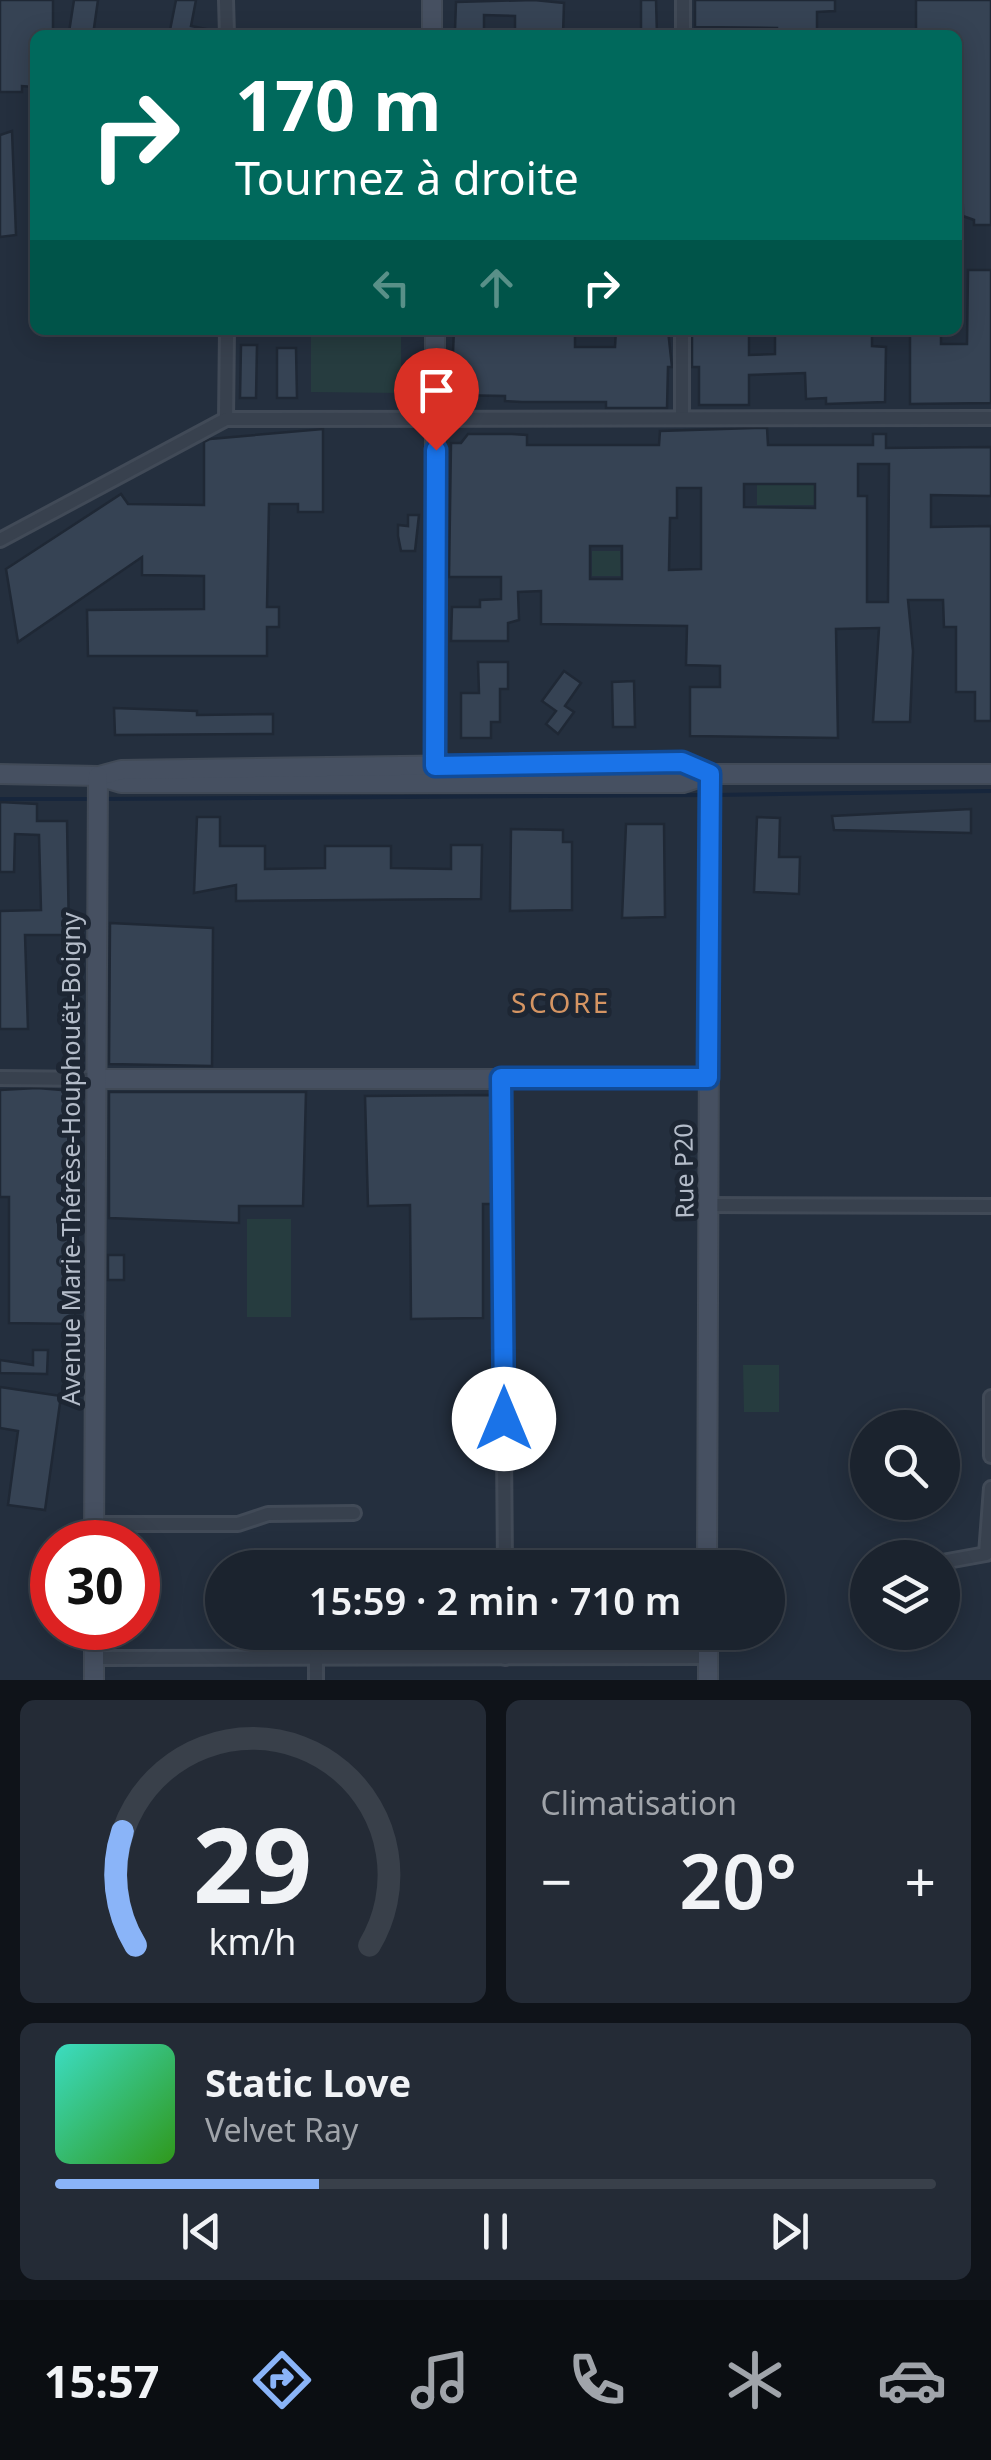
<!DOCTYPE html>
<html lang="fr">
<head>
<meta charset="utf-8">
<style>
  body { margin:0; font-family:"Noto Sans",sans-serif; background:#242b36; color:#f1f3f6; height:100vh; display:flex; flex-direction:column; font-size:38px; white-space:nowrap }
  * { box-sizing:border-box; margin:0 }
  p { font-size:32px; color:#a0a4aa }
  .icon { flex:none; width:55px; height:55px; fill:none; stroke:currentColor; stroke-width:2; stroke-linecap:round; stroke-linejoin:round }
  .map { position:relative; height:1680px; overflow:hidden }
  .drawer { display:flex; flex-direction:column; gap:20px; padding:20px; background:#0f1319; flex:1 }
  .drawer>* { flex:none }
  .banner { position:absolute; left:30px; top:30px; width:932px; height:305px; border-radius:15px; box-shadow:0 5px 25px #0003,0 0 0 2px #39404a; background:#00695c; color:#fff; overflow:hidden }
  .controls { position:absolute; left:850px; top:1410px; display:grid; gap:20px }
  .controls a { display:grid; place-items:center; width:110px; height:110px; border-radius:50%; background:#1b232e; box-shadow:0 5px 25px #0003,0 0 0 2px #39404a; font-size:50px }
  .speed { position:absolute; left:30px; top:1520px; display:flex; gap:20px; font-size:50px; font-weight:700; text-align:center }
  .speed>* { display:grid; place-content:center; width:130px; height:130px; border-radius:50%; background:#1b232e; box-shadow:0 5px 25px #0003,0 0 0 2px #39404a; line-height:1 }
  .speed .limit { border:15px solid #d22; background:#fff; color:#111 }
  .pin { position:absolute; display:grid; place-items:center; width:85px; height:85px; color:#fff; margin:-102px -42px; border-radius:50% 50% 50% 0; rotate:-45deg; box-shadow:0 0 10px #0007 }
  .pin .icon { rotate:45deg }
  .me { position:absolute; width:110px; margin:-55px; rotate:0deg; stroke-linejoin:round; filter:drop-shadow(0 0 8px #0008) }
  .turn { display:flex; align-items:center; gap:35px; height:210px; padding:0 40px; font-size:45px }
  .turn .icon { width:130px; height:130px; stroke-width:2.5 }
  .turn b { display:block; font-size:70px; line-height:85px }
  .lanes { display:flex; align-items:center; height:95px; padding:0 40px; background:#0003; justify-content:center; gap:50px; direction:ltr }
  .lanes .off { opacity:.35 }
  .big { font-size:75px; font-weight:600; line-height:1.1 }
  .drawer .card { flex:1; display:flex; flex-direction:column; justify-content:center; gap:15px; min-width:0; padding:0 35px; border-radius:15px; background:#242b36 }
  .drawer .dial { align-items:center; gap:0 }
  .dial svg { height:260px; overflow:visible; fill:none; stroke:#39404a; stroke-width:7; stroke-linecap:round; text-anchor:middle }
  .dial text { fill:#f1f3f6; stroke:none }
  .song { display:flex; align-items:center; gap:30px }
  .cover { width:120px; height:120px; border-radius:15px; background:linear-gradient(135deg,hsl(170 70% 55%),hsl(110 70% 35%)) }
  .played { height:10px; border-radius:5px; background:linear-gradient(90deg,#8ab4f8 30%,#39404a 30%) }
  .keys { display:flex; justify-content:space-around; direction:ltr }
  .heat { display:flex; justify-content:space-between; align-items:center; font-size:55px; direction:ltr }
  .drawer .tiles { flex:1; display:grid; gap:20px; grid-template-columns:1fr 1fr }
  .card:last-child { grid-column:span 2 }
  .trip { position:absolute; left:205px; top:1550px; width:580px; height:100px; border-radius:50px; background:#1b232e; box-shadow:0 5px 25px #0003,0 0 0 2px #39404a; font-weight:600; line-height:100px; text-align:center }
  .menu { display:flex; height:160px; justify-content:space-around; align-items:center; background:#0b0e12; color:#a0a4aa }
  .menu .icon { width:70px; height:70px }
  .menu .on { color:#8ab4f8 }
  .menu b { font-size:45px; color:#f1f3f6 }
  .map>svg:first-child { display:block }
  .green { fill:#263c3f }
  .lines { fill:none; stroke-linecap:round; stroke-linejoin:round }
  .stream { stroke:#17263c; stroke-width:4 }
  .building { fill:#364354; stroke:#1f2835; stroke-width:2.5; fill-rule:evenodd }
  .street-casing { stroke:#414a57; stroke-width:18 }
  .secondary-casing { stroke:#414a57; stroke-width:22 }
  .street { stroke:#38414e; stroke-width:12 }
  .secondary { stroke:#465061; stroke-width:18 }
  .route-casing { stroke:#114b97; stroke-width:25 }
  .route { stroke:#1a73e8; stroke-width:18 }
  .labels { text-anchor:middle; stroke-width:10; stroke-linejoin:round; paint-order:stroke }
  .street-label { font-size:25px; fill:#b4bcc9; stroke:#1d2633 }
  .neighbourhood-label { font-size:28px; letter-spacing:2.5px; fill:#d59563; stroke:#1d2633 }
</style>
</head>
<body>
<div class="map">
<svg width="991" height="1680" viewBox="0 0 991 1680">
  <rect width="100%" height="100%" fill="#242f3e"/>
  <!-- green -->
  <g class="green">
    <polygon points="311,330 401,330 401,393 311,392"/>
    <polygon points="757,484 815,485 815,505 757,505"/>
    <polygon points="592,551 620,551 621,576 592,576"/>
    <rect x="247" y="1219" width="44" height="98"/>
    <polygon points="743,1365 779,1365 779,1412 744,1412"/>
  </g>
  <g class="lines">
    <!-- stream -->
    <g class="stream">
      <polyline points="715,795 991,791"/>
      <polyline points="0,799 90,799"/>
      <polyline points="105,799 705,795"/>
    </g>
  </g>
  <!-- building -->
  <g class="building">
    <polygon points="0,0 53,0 53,35 35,35 35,87 22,86 22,92 0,92"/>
    <polygon points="74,0 98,0 93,35 69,32"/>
    <polygon points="176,0 196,0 191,26 211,30 210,35 169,35"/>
    <polygon points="534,0 564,3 563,35 515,35 515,16 484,15 484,31 455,30 456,2"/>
    <polygon points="641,0 656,0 657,35 641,35"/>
    <polygon points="695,0 835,0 835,11 817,12 817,35 777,35 777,28 695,27"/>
    <polygon points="916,0 991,0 991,225 974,225 974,220 963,216 962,164 958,164 958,35 916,35"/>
    <polygon points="12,131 16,235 0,237 0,135"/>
    <polygon points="968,270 991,270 991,403 910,404 910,330 941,330 941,344 967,344"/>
    <polygon points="454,330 575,330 575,347 615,347 616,330 668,330 672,367 668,367 667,408 606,408 606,402 522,402 505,401 505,396 451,395"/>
    <polygon points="692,330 749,330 749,355 775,354 775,330 872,330 872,346 886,347 885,402 826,404 826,398 806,399 805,373 749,375 749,405 699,405 699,367 692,367"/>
    <polygon points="241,345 257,345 256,398 240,398"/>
    <polygon points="277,348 296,348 297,398 277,398"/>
    <path d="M 754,428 L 767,428 L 768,445 L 873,445 L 873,434 L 886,434 L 886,448 L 991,447 L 991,496 L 931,495 L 931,527 L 991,526 L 991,721 L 975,721 L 975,692 L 956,692 L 956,627 L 944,627 L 943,600 L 908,600 L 913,651 L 910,722 L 873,722 L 879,628 L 836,629 L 838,738 L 690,736 L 690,687 L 720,687 L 720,666 L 686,665 L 687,626 L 541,624 L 541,591 L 518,592 L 519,620 L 508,623 L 508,641 L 451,641 L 452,607 L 480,607 L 480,600 L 501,599 L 501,577 L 449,577 L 451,443 L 461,443 L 468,434 L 512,434 L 527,435 L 527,445 L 659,445 L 660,431 ZM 858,464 L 889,464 L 888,602 L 867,602 L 867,496 L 858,496 ZM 744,484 L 815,484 L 815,508 L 744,507 ZM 677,488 L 701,488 L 701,569 L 669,570 L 670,518 L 677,518 ZM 590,546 L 622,546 L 622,579 L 590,579 Z"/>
    <polygon points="323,429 323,512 298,512 298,504 269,504 267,607 279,607 279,627 267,627 267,656 88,656 87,610 204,609 204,576 142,575 142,557 18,642 6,569 121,494 128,504 204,505 204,442 210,439"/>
    <polygon points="408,515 419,515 415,551 401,551 398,536 398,525 408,526"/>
    <polygon points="478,662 508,662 508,689 500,689 500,722 491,722 491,738 461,738 461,693 479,693"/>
    <polygon points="564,671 581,683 565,706 574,712 558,734 546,724 556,711 542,701"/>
    <polygon points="634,681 635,727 613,727 612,682"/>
    <polygon points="114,708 197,711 197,715 273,714 273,734 115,735"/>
    <polygon points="0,802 37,804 37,821 67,821 69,935 25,935 28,1029 0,1029 0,911 41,910 39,835 15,834 14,872 0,872"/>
    <polygon points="971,809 971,833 834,830 832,816"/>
    <polygon points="197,817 220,817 220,846 265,846 265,869 325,868 325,846 391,846 391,868 451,869 451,845 482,845 481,899 236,901 236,885 194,893"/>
    <polygon points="757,817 780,818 779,857 800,857 799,894 754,892"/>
    <polygon points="626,824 664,824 665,917 622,918"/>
    <polygon points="511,829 563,830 563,842 572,842 572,910 510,911"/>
    <polygon points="110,923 213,928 212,1066 109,1064"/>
    <polygon points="37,1088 74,1091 74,1122 79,1122 81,1216 77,1216 75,1324 9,1323 9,1197 0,1197 0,1090"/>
    <polygon points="109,1092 306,1092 303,1206 239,1206 239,1223 109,1218"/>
    <polygon points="491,1095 492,1204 483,1204 483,1318 411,1319 410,1205 368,1206 365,1096"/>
    <rect x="108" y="1255" width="16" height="25"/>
    <polygon points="33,1350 48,1350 47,1374 0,1373 0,1360 33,1365"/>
    <polygon points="0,1387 61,1396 45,1510 8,1505 18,1431 0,1428"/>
  </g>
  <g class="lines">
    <defs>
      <g id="street">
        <polyline points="226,0 227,35"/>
        <polyline points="683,0 683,35"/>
        <polyline points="682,417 682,330"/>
        <polyline points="226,419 227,330"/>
        <polyline points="0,540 226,419 991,418"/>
        <polyline points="0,1078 97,1079"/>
        <polyline points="501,1078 505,1568"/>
        <polyline points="709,1205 991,1206"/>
        <polyline points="991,1397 991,1456"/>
        <polyline points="94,1524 238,1524 268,1514 354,1513"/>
        <polyline points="942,1562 986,1554 991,1488"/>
        <polyline points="505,1632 505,1658"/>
        <polyline points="94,1658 708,1657"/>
        <polyline points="316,1680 316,1657"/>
      </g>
      <g id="secondary">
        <polyline points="432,0 432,35"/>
        <polyline points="435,330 435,766"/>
        <polyline points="0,774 98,776 121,783 683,783 710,774 991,774"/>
        <polyline points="99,776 121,770 682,762 710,774"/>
        <polyline points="97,1079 708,1079"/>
        <polyline points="94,1542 98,776"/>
        <polyline points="707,1568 710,774"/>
        <polyline points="708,1632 708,1680"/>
        <polyline points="94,1680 94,1628"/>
      </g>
    </defs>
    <!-- street casing -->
    <use href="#street" class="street-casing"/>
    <!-- secondary casing -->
    <use href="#secondary" class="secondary-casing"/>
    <!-- street -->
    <use href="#street" class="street"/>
    <!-- secondary -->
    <use href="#secondary" class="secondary"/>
  </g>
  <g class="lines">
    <defs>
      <polyline id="route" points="436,450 435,766 682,762 710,774 708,1078 501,1078 504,1419"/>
    </defs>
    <!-- route casing -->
    <use href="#route" class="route-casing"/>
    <!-- route -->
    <use href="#route" class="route"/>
  </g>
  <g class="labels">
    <!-- street labels -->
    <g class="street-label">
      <text transform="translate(71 1159) rotate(-90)" y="9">Avenue Marie-Thérèse-Houphouët-Boigny</text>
      <text transform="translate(684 1171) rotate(-91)" y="9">Rue P20</text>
    </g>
    <!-- neighbourhood labels -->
    <g class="neighbourhood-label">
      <text x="561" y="1013">SCORE</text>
    </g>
  </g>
</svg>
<div class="controls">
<a><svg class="icon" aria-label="search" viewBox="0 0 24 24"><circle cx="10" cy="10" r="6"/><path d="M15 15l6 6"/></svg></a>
<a><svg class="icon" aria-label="layers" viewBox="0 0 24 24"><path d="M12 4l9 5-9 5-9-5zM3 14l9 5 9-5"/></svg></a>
</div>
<div class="speed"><div class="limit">30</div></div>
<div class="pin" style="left:436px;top:450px;background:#d93025"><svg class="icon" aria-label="arrive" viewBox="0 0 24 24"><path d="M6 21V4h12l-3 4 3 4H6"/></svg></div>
<svg class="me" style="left:504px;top:1419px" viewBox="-20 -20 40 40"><circle r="19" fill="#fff"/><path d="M0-13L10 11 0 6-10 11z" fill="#1a73e8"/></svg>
<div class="trip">15:59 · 2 min · 710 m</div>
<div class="banner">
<div class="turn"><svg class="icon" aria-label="right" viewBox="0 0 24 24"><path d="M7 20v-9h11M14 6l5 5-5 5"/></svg><div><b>170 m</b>Tournez à droite</div></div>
<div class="lanes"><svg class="icon off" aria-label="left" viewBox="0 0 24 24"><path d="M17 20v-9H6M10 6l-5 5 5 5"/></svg><svg class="icon off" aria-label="ahead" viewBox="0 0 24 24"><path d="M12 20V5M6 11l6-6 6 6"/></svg><svg class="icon" aria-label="right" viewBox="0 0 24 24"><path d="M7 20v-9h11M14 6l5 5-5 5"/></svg></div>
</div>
</div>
<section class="drawer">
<div class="tiles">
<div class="card dial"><svg viewBox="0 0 100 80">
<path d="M14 69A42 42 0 1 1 86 69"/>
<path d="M14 69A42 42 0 0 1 10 34" stroke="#8ab4f8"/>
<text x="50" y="56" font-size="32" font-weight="700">29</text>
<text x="50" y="72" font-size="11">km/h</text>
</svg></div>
<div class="card"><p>Climatisation</p>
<div class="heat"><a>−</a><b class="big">20°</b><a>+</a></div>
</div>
<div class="card">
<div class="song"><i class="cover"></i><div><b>Static Love</b><p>Velvet Ray</p></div></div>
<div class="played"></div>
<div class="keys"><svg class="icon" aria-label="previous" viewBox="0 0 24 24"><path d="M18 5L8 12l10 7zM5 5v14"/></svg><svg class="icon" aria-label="pause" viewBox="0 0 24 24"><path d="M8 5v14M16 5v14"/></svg><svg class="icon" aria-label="next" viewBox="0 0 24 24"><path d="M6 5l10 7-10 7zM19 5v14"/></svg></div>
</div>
</div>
</section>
<nav class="menu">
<b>15:57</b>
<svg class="icon on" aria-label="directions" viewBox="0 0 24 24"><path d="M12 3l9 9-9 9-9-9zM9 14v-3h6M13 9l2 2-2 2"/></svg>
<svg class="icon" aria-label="music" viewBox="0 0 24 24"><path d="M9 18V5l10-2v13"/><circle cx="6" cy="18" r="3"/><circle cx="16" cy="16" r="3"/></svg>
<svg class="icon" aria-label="phone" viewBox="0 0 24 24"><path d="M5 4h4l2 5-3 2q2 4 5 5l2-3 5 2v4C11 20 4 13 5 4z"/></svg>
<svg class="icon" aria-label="climate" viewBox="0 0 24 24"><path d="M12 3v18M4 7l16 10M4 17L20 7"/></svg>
<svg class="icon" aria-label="car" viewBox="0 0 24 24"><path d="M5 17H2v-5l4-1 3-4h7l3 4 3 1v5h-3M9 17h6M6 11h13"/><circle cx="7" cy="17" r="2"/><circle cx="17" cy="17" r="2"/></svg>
</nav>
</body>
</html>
